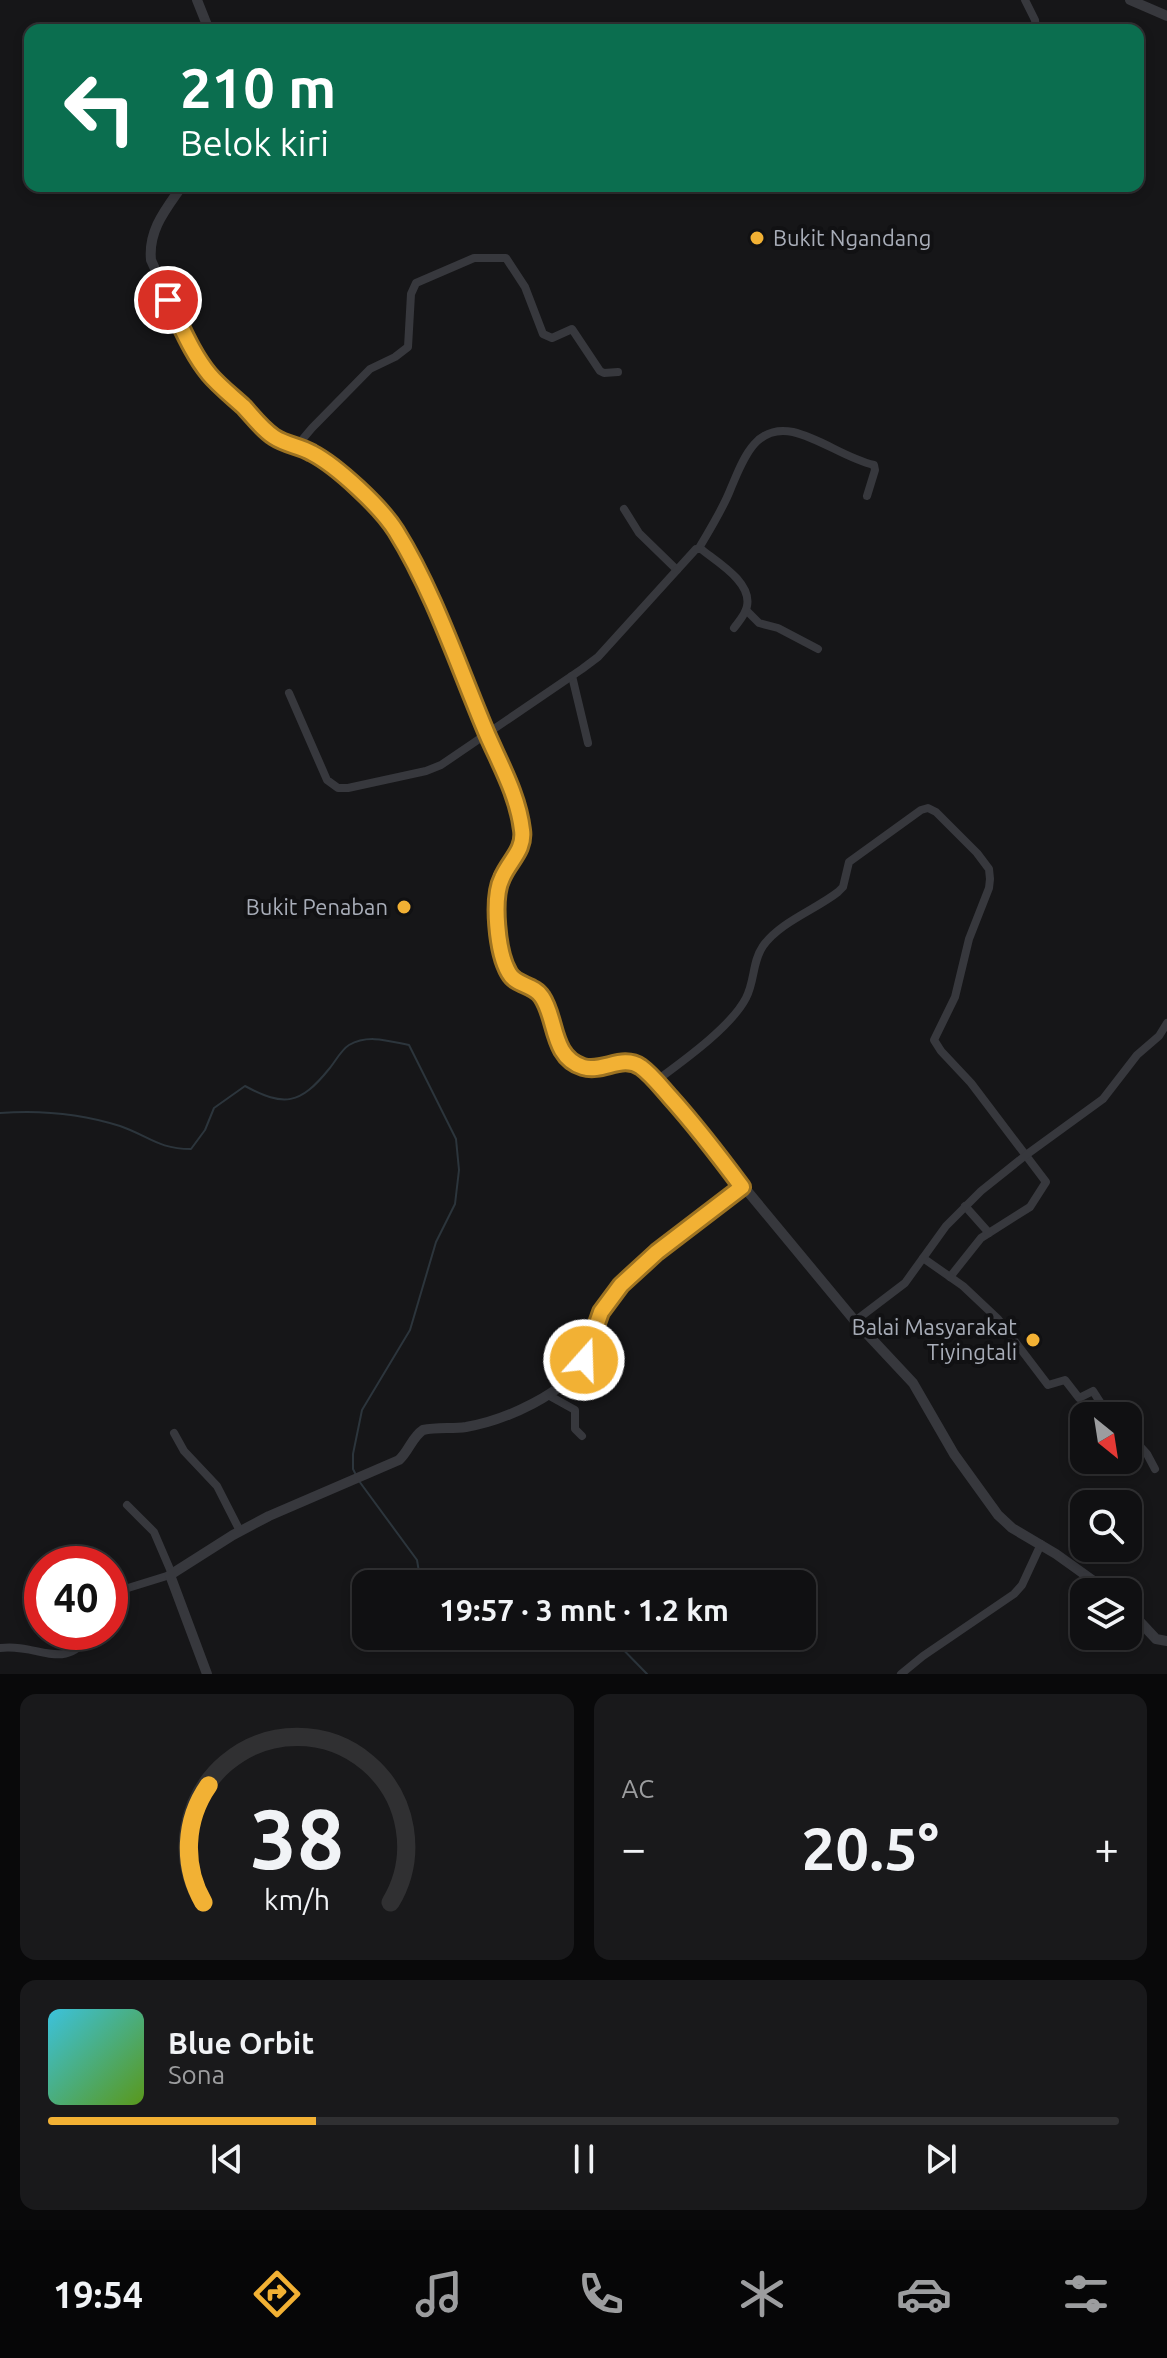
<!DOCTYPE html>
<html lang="id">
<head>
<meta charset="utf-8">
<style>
  body { margin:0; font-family:Ubuntu,sans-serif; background:#19191b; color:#f1f3f6; height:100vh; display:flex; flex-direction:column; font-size:30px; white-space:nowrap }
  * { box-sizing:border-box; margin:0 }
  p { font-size:26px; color:#9c9d9f }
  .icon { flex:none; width:44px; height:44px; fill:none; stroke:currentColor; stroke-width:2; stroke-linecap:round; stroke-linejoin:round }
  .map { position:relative; height:1674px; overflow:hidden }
  .panel { display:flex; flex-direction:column; gap:20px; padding:20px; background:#09090a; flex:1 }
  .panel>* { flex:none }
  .hud { position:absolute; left:24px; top:24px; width:1120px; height:168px; border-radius:16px; box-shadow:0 4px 12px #0003,0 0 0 2px #303032; background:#0b6e4f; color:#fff; overflow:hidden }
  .needle { width:52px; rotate:150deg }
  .buttons { position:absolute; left:1070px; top:1402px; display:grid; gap:16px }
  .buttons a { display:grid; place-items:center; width:72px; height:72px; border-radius:16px; background:#101012; box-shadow:0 4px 12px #0003,0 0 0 2px #303032; font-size:40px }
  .speed { position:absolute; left:24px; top:1546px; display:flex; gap:16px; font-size:40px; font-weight:700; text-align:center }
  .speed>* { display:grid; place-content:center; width:104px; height:104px; border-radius:50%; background:#101012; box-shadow:0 4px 12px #0003,0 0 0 2px #303032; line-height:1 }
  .speed .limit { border:12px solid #d22; background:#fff; color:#111 }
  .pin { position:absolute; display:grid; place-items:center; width:68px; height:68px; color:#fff; margin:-34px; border:4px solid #fff; border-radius:50%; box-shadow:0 2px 8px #0007 }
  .me { position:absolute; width:88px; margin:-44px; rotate:20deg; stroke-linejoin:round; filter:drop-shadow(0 0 6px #0008) }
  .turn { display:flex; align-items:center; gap:28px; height:168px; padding:0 24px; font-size:36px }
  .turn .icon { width:104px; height:104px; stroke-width:2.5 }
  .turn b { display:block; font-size:56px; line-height:68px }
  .big { font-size:60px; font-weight:600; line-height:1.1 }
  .panel .card { flex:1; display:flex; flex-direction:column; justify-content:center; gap:12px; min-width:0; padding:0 28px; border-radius:16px; background:#19191b }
  .panel .dial { align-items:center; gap:0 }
  .dial svg { height:208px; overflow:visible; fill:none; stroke:#303032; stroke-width:7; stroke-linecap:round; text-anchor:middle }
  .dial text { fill:#f1f3f6; stroke:none }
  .song { display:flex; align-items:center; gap:24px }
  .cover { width:96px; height:96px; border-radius:12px; background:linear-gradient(135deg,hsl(190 70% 55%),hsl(90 70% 35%)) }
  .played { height:8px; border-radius:4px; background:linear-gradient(90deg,#f2b134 25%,#303032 25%) }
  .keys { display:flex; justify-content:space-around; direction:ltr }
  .heat { display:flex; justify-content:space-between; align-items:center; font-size:44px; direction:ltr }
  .panel .tiles { flex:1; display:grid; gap:20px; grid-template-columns:1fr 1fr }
  .card:last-child { grid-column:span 2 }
  .trip { position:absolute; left:352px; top:1570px; width:464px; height:80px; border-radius:16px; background:#101012; box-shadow:0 4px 12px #0003,0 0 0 2px #303032; font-weight:600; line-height:80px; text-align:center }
  .menu { display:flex; height:128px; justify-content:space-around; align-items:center; background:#060607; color:#9c9d9f }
  .menu .icon { width:56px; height:56px }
  .menu .selected { color:#f2b134 }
  .menu b { font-size:36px; color:#f1f3f6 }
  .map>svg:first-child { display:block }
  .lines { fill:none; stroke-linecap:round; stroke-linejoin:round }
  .stream { stroke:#2c353c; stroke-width:2 }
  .minor { stroke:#37383d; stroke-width:8 }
  .tertiary { stroke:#37383d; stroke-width:10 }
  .route-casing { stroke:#9d7322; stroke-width:20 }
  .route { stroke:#f2b134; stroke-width:14 }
  .poi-dot { fill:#f2b134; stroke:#111113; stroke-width:3 }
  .labels { text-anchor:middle; stroke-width:8; stroke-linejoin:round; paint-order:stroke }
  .poi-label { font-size:22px; fill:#a8adb8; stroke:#111113; text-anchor:end }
</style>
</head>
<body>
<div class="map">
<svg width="1167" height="1674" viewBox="0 0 1167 1674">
  <rect width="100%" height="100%" fill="#161618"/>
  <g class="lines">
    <!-- stream -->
    <g class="stream">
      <path d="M 0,1113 C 39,1110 82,1114 120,1126 C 149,1136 158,1149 191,1149 L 205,1130 L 214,1108 L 245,1086 C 284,1107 300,1105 329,1069 C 335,1062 341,1050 349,1045 C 368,1034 389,1041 409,1045 L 456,1139 L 459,1170 L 455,1204 L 436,1242 L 410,1330 L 362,1410 L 353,1454 L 353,1469 L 356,1475"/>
      <polyline points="359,1481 417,1560 421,1584"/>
      <polyline points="444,1636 472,1639 477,1636"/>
      <polyline points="610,1636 647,1674"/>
    </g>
    <!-- minor -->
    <g class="minor">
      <polyline points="1025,0 1035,20 1036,30"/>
      <polyline points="926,186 936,188"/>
      <polyline points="296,447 312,428 370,369 395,357 408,347 411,294 416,283 474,258 506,258 525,287 543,334 552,338 572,329 600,371 604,373 618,372"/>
      <polyline points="624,509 639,533 677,570"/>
      <path d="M 699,548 C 710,529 723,509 731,488 C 743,460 755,424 793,432 C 822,439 845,458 874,465 L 875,470 L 867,496"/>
      <polyline points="746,610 759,623 778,628 818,649"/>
      <polyline points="572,676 588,743"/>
      <path d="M 289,693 L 327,780 L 338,788 L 348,788 L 426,771 L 441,765 L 582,669 L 598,657 L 696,549 L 701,549 C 717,562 752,582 747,606 C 746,614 739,621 734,628"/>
      <path d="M 656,1081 C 683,1061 731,1027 746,998 C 755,981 752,962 763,946 C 780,922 815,910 838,892 L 843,887 L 849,862 L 921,810 L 928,808 L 936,812 L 977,853 L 989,869 L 990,879 L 989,888 L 969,939 L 955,997 L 934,1040 L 941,1051 L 971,1083 L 1046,1182 L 1030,1207 L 981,1238 L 950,1277"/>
      <polyline points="965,1206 989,1233"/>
      <polyline points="923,1258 963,1286 998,1319 1048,1385 1065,1380 1079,1398 1093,1391 1109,1416"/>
      <polyline points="855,1321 905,1283 946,1226 981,1191 1026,1155 1103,1099 1137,1055 1159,1036 1167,1023"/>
      <polyline points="548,1395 575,1410 575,1429 582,1436"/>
      <polyline points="174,1433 184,1451 217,1486 240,1531"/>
      <polyline points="1128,1433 1147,1454 1155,1469"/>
      <polyline points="127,1505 154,1532 172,1574"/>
      <polyline points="110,1598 128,1588 170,1575"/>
      <path d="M 0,1648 C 41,1643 64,1674 92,1632"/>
      <polyline points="901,1674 923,1656 1014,1594 1022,1585 1041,1544"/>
    </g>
    <!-- tertiary -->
    <g class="tertiary">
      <polyline points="197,0 209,30"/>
      <polyline points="1130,0 1167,16"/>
      <path d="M 182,186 C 166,209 148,230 151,260 L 191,348 L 215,380 L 271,435 L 287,444 L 313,453 L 336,471 L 365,496 L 395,530 L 420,577 L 513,790 C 517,806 527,828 522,844 C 519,857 506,868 500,881 C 492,900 498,953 508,971 C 516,985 534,984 542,996 C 555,1015 551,1046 573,1062 C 601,1083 616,1044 652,1076 L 855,1321 L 913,1383 L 954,1454 L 998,1515 L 1012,1528 L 1056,1554 L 1109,1592"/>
      <polyline points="1128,1609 1156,1639 1167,1641"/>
      <path d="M 207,1674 L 170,1575 L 233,1535 L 269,1516 L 399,1460 C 409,1451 412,1437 423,1430 C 437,1427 452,1429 466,1427 C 502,1421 568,1394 584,1358 C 596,1333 600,1309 619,1287 C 653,1248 701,1219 742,1187"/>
    </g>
  </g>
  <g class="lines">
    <defs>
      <path id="route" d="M 168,300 C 181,325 191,352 209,374 C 219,386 232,396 244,407 C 253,417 262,429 274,437 C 286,445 300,446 312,453 C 337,466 381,507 396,531 C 434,592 459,668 487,734 C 501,766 518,796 522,830 C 525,850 509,861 502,878 C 492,898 497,953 509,973 C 516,986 534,984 542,997 C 557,1019 551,1057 583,1067 C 603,1073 622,1054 641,1067 C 652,1075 661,1087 670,1097 C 696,1126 719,1156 742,1187 L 657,1252 L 621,1285 L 601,1312 L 584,1360"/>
    </defs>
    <!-- route casing -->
    <use href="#route" class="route-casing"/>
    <!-- route -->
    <use href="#route" class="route"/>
  </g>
  <!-- markers -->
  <g class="poi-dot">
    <circle cx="757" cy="238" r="8"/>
    <circle cx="404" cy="907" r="8"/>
    <circle cx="1033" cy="1340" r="8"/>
  </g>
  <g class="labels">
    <!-- poi labels -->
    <g class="poi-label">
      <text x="773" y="246" text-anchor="start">Bukit Ngandang</text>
      <text x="388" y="915">Bukit Penaban</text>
      <text x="1017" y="1335">Balai Masyarakat<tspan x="1017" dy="25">Tiyingtali</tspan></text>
    </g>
  </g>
</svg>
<div class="buttons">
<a><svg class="needle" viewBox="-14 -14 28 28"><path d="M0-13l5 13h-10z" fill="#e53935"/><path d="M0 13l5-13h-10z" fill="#9c9d9f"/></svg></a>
<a><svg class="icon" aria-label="search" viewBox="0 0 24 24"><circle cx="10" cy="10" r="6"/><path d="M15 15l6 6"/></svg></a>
<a><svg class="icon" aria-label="layers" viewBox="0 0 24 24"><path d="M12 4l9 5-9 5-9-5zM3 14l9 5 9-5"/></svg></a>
</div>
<div class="speed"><div class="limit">40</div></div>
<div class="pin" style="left:168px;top:300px;background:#d93025"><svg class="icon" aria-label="arrive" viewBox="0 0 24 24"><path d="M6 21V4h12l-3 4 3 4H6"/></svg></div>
<svg class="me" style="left:584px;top:1360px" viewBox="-20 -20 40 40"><circle r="17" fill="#f2b134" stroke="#fff" stroke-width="3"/><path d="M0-11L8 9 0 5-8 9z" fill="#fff"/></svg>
<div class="trip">19:57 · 3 mnt · 1.2 km</div>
<div class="hud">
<div class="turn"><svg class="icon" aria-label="left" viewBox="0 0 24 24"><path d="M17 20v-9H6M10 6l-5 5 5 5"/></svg><div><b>210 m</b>Belok kiri</div></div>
</div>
</div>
<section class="panel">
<div class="tiles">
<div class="card dial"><svg viewBox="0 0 100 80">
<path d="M14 69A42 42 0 1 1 86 69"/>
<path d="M14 69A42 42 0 0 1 16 24" stroke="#f2b134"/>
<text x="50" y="56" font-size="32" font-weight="700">38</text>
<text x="50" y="72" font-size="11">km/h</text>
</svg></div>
<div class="card"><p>AC</p>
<div class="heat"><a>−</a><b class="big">20.5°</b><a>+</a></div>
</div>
<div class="card">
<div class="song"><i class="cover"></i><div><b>Blue Orbit</b><p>Sona</p></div></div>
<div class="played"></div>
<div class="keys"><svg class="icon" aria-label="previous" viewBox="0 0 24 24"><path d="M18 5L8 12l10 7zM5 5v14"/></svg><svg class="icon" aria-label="pause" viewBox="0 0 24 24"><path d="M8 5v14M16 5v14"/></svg><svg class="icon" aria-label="next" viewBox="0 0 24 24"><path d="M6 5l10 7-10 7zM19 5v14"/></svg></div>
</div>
</div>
</section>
<nav class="menu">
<b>19:54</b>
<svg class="icon selected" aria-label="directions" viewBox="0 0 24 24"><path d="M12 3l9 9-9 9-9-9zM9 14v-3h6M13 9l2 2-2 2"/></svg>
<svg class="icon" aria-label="music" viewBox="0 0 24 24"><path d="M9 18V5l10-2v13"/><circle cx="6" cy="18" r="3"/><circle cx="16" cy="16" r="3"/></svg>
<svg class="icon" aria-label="phone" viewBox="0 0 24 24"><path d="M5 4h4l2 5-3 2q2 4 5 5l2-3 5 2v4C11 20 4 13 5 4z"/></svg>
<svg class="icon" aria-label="climate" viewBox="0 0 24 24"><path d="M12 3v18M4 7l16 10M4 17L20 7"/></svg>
<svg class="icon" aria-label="car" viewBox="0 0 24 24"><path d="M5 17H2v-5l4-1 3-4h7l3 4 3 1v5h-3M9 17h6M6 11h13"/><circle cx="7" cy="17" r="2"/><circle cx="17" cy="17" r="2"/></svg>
<svg class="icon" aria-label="filters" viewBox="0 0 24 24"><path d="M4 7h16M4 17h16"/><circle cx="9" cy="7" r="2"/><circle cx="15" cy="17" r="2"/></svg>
</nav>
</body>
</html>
